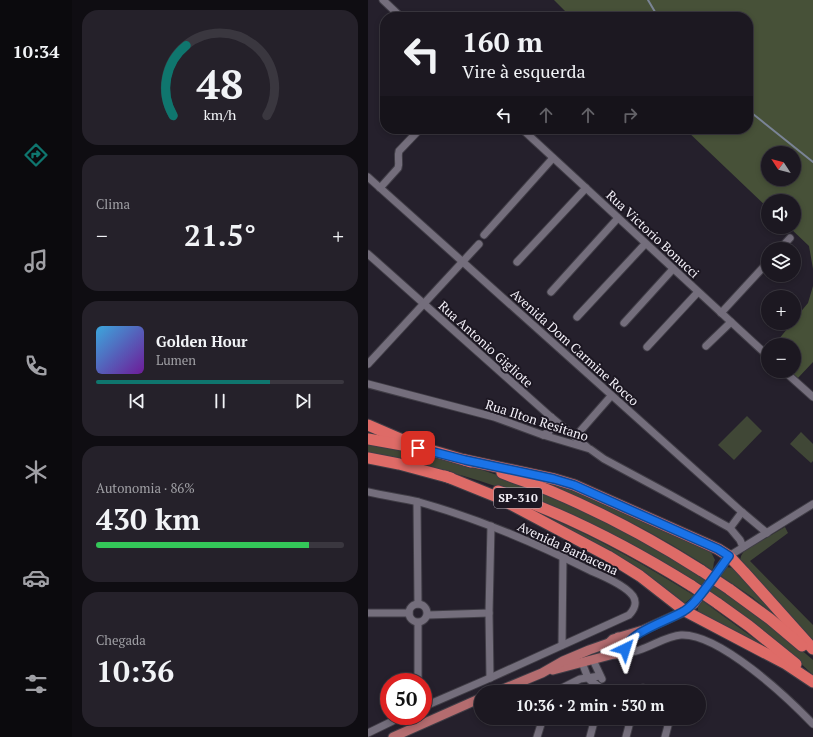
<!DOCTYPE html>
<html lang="pt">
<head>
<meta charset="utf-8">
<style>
  body { margin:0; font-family:"PT Serif",serif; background:#25212a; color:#f1f3f6; height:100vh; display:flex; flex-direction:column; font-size:15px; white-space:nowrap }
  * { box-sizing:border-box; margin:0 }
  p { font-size:13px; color:#a0a0a5 }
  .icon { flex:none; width:22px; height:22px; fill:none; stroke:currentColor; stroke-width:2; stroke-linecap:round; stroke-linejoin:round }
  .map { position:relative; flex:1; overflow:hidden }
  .side { display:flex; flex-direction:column; gap:10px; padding:10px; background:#0f0d12; width:296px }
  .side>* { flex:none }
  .hud { position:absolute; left:12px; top:12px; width:373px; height:122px; border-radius:16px; box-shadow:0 2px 6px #0003,0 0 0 1px #3a373f; background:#1c1821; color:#f1f3f6; overflow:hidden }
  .needle { width:26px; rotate:306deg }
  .buttons { position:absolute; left:393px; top:146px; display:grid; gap:8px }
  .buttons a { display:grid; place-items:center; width:40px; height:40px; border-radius:50%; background:#1c1821; box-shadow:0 2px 6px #0003,0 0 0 1px #3a373f; font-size:20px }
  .speed { position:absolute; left:12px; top:673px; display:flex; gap:8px; font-size:20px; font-weight:700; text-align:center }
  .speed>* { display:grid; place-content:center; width:52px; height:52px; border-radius:50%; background:#1c1821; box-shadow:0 2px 6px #0003,0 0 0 1px #3a373f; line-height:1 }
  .speed .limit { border:6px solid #d22; background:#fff; color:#111 }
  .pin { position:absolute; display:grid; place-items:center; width:34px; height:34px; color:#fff; margin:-17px; border-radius:8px; box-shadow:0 2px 6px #0006 }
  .me { position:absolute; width:44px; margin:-22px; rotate:41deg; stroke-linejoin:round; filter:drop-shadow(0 0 3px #0008) }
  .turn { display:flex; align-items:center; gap:14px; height:84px; padding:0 16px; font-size:18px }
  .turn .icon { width:52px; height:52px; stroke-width:2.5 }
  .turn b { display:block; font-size:28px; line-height:34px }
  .lanes { display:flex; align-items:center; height:38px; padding:0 16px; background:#0003; justify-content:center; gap:20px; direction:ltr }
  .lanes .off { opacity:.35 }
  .big { font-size:30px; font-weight:600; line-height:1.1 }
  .side .widget { flex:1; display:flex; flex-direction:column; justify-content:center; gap:6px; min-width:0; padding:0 14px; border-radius:16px; background:#25212a }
  .side .dial { align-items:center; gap:0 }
  .dial svg { height:104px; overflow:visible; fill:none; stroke:#3a373f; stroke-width:7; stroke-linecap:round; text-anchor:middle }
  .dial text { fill:#f1f3f6; stroke:none }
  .song { display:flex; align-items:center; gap:12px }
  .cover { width:48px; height:48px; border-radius:6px; background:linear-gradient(135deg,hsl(200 70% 55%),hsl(280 70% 35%)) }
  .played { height:4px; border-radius:2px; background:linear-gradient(90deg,#0f766e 70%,#3a373f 70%) }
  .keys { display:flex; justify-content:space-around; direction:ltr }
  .heat { display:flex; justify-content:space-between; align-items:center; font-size:22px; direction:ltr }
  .charge { height:6px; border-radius:3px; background:linear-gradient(90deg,#34c759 86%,#3a373f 0) }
  .trip { position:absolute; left:106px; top:685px; width:232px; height:40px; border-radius:20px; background:#1c1821; box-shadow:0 2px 6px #0003,0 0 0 1px #3a373f; font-weight:600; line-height:40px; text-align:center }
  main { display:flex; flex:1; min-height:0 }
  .menu { display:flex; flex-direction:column; width:72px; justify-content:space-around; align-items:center; background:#0b0a0d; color:#a0a0a5 }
  .menu .icon { width:28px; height:28px }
  .menu .current { color:#0f766e }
  .menu b { font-size:18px; color:#f1f3f6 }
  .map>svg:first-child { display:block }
  .green { fill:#404736 }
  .forest { fill:#475138; fill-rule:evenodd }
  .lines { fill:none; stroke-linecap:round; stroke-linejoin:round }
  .stream { stroke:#7a8496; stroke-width:2 }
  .minor-casing { stroke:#403d46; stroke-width:9 }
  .major-casing { stroke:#403d46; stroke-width:11 }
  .highway-casing { stroke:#403d46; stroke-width:13 }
  .minor { stroke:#746e7c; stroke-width:7 }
  .major { stroke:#b46c6f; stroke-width:9 }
  .highway { stroke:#de6b67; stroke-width:11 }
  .highway-bridge-casing { stroke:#403d46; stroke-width:13; stroke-linecap:butt }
  .highway-bridge { stroke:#de6b67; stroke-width:11 }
  .route-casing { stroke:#114b97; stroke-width:10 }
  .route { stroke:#1a73e8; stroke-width:7 }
  .labels { text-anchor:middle; stroke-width:4; stroke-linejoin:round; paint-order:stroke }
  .shield { fill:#1c1722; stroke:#b2afb8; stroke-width:1 }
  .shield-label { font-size:12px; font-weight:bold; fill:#f3f0f8 }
  .street-label { font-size:13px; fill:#f3f0f8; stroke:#1c1722 }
</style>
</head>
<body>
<main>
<nav class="menu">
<b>10:34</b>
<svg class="icon current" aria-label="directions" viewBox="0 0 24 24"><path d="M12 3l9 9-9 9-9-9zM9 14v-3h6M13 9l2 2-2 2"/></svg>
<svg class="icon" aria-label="music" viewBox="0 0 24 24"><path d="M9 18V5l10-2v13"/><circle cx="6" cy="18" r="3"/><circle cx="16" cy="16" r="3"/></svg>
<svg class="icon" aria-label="phone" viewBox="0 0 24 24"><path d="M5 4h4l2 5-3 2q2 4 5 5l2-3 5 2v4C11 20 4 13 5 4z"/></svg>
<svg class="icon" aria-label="climate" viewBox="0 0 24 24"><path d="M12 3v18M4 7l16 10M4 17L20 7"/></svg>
<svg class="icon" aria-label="car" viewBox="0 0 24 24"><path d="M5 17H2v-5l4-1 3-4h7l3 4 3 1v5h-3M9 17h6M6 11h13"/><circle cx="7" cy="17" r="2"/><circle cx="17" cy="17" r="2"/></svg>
<svg class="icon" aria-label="filters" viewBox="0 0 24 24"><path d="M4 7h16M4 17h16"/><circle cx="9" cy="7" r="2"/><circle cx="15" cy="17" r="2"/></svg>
</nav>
<section class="side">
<div class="widget dial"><svg viewBox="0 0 100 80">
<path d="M14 69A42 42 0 1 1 86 69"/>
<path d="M14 69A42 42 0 0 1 24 15" stroke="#0f766e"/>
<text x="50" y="56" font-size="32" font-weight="700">48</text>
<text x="50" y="72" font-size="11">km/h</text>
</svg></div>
<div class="widget"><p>Clima</p>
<div class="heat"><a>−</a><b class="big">21.5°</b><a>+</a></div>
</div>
<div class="widget">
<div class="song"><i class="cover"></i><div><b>Golden Hour</b><p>Lumen</p></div></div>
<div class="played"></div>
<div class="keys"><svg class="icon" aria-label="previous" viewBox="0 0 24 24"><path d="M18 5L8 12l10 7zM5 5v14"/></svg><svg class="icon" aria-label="pause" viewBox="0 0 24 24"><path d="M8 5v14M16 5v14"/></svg><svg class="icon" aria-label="next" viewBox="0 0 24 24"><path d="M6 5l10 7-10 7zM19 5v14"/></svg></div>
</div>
<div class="widget"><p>Autonomia · 86%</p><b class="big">430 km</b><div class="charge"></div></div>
<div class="widget"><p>Chegada</p><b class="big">10:36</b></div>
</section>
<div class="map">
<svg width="445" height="737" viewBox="0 0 445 737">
  <rect width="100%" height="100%" fill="#25202c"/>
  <!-- green -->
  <g class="green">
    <polygon points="379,416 394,431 366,460 350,445"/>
    <polygon points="433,432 445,444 445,461 443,463 422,444"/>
    <path d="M 0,441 L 28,447 L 96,464 L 156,484 L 260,531 L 334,575 L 339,581 L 335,586 L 285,556 L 282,556 C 231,532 180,505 127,486 C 86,471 42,463 0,454 Z"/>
    <path d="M 160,477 L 183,480 L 343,552 L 347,560 C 345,563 346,568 344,570 C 287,532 225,502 160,477 Z"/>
    <path d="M 161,511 L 171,513 C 227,537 276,564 327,596 L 323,598 L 315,605 Z"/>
    <polygon points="417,527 420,533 382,561 445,625 445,643 372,561 373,556 376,551"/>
    <polygon points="358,567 366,568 410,618 384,597 350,574"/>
    <path d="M 345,585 C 380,609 414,632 445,660 L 445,675 L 427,658 L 341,592 Z"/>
    <polygon points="332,599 403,651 330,612 330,604"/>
  </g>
  <!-- forest -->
  <g class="forest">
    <path d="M 186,0 L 445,0 L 445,269 L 441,246 L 421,227 L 426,227 L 426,201 L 400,201 L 400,208 L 317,129 L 380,129 L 380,17 L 203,17 ZM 400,153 L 426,153 L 426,179 L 400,179 Z"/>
    <polygon points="445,286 445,362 429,379 421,371 426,371 426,345 406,345 424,323 426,323 426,320 440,303"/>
  </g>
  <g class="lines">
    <!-- stream -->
    <g class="stream">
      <polyline points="280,0 290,17"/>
      <polyline points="380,110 445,162"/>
    </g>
    <defs>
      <g id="minor">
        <polyline points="15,0 33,17"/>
        <polyline points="154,129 400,356"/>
        <polyline points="0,177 374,512 399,533"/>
        <path d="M 12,188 L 30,168 C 32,162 29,157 31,151 L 52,129"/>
        <polyline points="116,235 185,158"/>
        <polyline points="412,249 422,238"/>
        <polyline points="0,254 183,417 219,447"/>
        <polyline points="149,262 218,188"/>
        <polyline points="183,292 250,218"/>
        <polyline points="353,313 400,262"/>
        <polyline points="209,317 277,244"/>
        <polyline points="256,323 305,269"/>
        <polyline points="338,346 363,322"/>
        <polyline points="279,347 330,292"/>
        <polyline points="0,364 111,244"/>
        <polyline points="416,371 445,397"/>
        <polyline points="0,384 126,417 175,435 222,449 236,459 301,494 362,528 372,540 375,547"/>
        <polyline points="175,435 181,432 184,427 183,417"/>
        <polyline points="207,437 243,396"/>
        <path d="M 0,492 C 17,496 34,498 51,502 C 111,519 168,543 223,571 C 235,576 257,585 265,596 C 269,602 267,609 261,615 L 122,678 L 55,707"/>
        <polyline points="49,502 50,604"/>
        <polyline points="362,528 374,512"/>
        <polyline points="361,556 445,504"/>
        <circle cx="50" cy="613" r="9"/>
        <polyline points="0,613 41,613"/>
        <polyline points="60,615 121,613"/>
        <polyline points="50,623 50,682"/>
        <polyline points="194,645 195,556"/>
        <path d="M 255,653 C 276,653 295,636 313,635 C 351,633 419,697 445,724"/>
        <polyline points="225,660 234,679"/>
        <path d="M 214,663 C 217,668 218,677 223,681 C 228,685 231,685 235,691"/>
        <polyline points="122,678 121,613 123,526"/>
        <polyline points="186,692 212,679 232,676"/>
        <polyline points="270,692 272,689 275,688 280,692"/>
        <polyline points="0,733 35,716"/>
        <polyline points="169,737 175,718"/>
        <polyline points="222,737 227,718"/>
        <polyline points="258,737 263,718"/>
        <polyline points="297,737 302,718"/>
      </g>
      <g id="major">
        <polyline points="246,654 241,649 241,643 245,639 275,630 317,611 326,604 361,556"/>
        <polyline points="185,670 246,654 252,654 257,649 258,645 254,638 250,637"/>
        <polyline points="128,692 174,673 195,661 221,650 241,643"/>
        <polyline points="25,737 113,698"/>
      </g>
      <g id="highway">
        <polyline points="0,425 37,441"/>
        <polyline points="0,439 62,450 103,462"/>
        <polyline points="0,458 31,464 83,478"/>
        <polyline points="97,460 186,479 206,485 350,549 361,556 376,572 445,649"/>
        <path d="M 134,473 C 151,480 169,485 185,492 C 237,514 287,541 334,571"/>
        <polyline points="77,476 129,497 240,556 272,576 317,611 418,664 445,682"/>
        <path d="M 130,491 C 198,514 263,548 324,586"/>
        <polyline points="361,589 402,619 434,646"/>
        <polyline points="349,603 381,626 428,664"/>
      </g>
    </defs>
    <!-- minor casing -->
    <use href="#minor" class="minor-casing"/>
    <!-- major casing -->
    <use href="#major" class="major-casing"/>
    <!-- highway casing -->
    <use href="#highway" class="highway-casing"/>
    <!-- minor -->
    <use href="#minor" class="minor"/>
    <!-- major -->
    <use href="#major" class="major"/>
    <!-- highway -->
    <use href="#highway" class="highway"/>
    <defs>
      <g id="highway-bridge">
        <polyline points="334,571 361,589"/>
        <polyline points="324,586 349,603"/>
      </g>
    </defs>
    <!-- highway-bridge casing -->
    <use href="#highway-bridge" class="highway-bridge-casing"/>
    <!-- highway-bridge -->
    <use href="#highway-bridge" class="highway-bridge"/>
  </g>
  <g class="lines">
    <defs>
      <path id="route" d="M 50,448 L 97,460 L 186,479 L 206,485 L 350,549 L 361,556 C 350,570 330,603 316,611 C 302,620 261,632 257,649"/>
    </defs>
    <!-- route casing -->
    <use href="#route" class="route-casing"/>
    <!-- route -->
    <use href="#route" class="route"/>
  </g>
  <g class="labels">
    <!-- shield labels -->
    <rect class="shield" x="126" y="488" width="48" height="20" rx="3"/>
    <g class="shield-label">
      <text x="150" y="502">SP-310</text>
    </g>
    <!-- street labels -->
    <g class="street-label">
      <text transform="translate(285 234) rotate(43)" y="5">Rua Victorio Bonucci</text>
      <text transform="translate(118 344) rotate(42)" y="5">Rua Antonio Gigliote</text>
      <text transform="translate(207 347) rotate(42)" y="5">Avenida Dom Carmine Rocco</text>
      <text transform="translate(169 420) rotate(18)" y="5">Rua Ilton Resitano</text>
      <text transform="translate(200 548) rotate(25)" y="5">Avenida Barbacena</text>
    </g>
  </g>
</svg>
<div class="buttons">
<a><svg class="needle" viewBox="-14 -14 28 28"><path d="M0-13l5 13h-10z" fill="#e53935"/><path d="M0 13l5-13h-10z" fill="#a0a0a5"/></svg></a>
<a><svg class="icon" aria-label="sound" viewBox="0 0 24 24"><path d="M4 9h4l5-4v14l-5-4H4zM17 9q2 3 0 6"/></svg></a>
<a><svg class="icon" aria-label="layers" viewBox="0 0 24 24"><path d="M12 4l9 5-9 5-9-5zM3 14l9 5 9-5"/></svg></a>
<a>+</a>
<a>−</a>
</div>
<div class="speed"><div class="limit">50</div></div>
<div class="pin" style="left:50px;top:448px;background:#d93025"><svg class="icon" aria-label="arrive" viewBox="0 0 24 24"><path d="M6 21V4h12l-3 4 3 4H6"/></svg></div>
<svg class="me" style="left:257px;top:649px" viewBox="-20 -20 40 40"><path d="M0-17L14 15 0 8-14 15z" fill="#1a73e8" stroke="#fff" stroke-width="4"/></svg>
<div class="trip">10:36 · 2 min · 530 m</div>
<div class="hud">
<div class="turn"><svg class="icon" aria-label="left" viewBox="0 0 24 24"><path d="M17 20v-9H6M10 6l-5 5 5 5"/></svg><div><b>160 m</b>Vire à esquerda</div></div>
<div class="lanes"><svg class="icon" aria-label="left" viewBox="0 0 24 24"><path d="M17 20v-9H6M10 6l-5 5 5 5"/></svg><svg class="icon off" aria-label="ahead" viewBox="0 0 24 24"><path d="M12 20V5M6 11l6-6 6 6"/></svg><svg class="icon off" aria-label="ahead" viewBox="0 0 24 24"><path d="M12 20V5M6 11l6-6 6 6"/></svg><svg class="icon off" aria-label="right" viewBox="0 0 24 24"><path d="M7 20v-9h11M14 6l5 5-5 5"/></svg></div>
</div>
</div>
</main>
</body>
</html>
